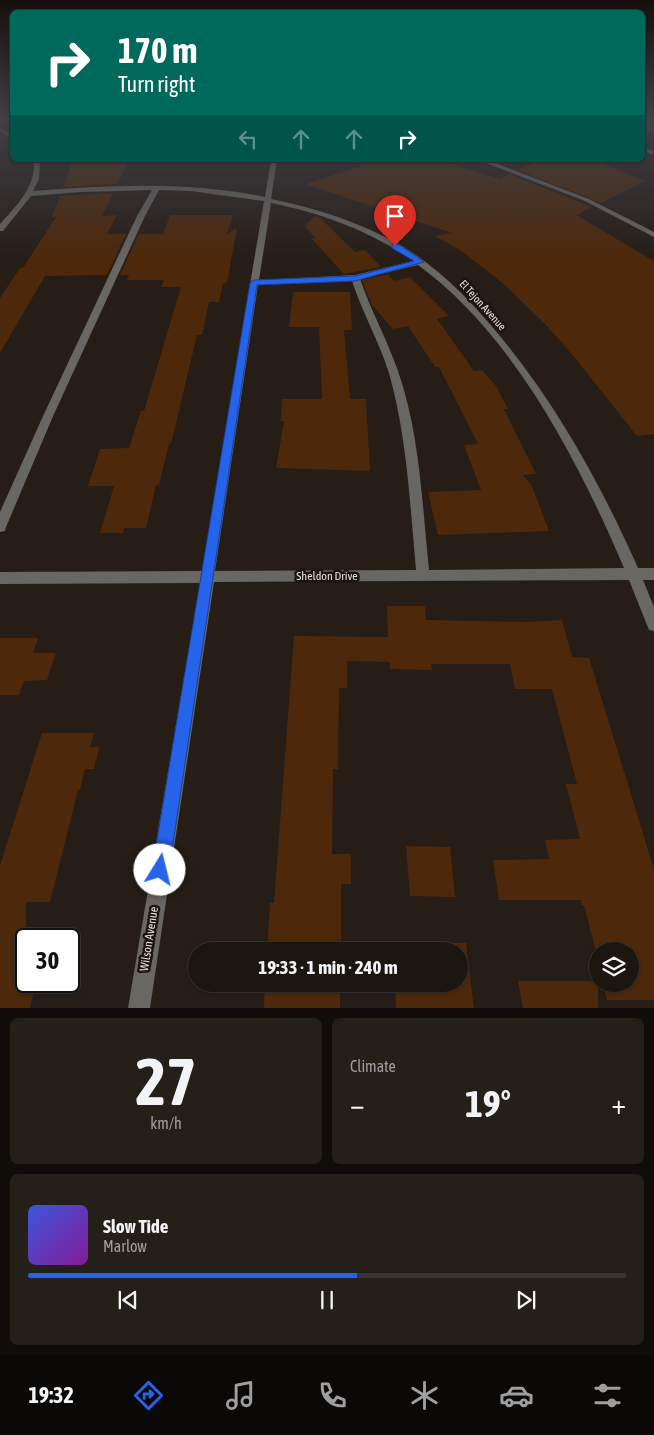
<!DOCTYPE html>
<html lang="en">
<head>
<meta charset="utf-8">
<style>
  body { margin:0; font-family:"Asap Condensed",sans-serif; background:#251f1a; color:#f1f3f6; height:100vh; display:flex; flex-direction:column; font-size:19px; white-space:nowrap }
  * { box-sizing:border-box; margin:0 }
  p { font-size:16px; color:#a09f9f }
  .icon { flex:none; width:28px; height:28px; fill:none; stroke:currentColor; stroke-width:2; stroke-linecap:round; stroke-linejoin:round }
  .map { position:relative; height:1008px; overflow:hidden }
  .side { display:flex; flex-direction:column; gap:10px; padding:10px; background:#0f0c09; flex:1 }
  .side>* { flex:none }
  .top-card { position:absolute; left:10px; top:10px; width:635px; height:152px; border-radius:8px; box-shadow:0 1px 4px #0004,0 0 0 1px #3a3531; background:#00695c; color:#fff; overflow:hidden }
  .buttons { position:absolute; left:589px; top:942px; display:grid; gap:10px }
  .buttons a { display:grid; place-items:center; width:50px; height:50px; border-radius:50%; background:#1c1611; box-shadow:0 1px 4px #0004,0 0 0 1px #3a3531; font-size:25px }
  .speed { position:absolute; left:15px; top:928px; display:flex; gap:10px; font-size:25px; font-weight:700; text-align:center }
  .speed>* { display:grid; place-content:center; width:65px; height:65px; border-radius:50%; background:#1c1611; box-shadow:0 1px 4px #0004,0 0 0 1px #3a3531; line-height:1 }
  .speed .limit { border:2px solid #111; border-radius:8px; background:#fff; color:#111 }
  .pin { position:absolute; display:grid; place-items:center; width:42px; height:42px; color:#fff; margin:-51px -21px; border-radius:50% 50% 50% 0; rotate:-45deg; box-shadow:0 0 5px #0007 }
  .pin .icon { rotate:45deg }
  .me { position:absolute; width:55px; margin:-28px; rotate:9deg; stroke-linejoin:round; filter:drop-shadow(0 0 4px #0008) }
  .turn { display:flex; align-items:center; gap:18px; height:105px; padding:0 25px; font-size:22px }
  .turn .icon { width:65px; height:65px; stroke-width:2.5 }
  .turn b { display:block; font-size:35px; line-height:42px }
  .lanes { display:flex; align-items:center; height:48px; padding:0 25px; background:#0003; justify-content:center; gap:25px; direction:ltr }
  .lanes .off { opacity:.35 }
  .big { font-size:38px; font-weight:700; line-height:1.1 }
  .side .widget { flex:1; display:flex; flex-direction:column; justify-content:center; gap:8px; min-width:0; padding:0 18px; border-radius:8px; background:#251f1a }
  .side .dial { align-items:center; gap:0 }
  .dial b { font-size:65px; line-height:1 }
  .song { display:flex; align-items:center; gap:15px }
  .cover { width:60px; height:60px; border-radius:8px; background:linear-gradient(135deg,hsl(230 70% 55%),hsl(290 70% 35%)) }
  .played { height:5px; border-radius:2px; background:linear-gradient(90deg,#2563eb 55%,#3a3531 55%) }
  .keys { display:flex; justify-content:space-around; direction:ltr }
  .heat { display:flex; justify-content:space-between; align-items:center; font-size:28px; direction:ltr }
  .side .tiles { flex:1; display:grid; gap:10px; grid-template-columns:1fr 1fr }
  .widget:last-child { grid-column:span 2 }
  .trip { position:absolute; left:188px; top:942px; width:280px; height:50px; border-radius:25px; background:#1c1611; box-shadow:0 1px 4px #0004,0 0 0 1px #3a3531; font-weight:700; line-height:50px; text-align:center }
  .tab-bar { display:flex; height:80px; justify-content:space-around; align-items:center; background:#0b0907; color:#a09f9f }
  .tab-bar .icon { width:35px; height:35px }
  .tab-bar .current { color:#2563eb }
  .tab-bar b { font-size:22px; color:#f1f3f6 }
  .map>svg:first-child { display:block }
  .building { fill:#4d280a }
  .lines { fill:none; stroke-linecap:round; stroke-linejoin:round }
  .minor { fill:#696762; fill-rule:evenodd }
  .rail-casing { stroke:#89827d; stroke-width:3 }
  .rail { stroke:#1c140e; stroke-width:2; stroke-dasharray:5.5; stroke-linecap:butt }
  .route { fill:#2563eb; stroke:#184099 }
  .labels { text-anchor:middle; stroke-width:5; stroke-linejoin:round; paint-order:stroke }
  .far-street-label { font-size:11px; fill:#e8e2de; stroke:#1c140e }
  .street-label { font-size:12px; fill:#e8e2de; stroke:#1c140e }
</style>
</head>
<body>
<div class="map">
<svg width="654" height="1008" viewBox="0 0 654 1008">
  <rect width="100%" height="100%" fill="#261d17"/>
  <!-- building -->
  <g class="building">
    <polygon points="73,160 129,160 117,184 63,187"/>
    <polygon points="380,160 440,160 500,179 509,174 592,207 576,215 654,261 654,434 637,436 575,358 547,326 505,285 463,252 435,236 452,233 306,184"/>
    <polygon points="540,160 594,160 645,181 601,203 518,170"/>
    <polygon points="113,193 102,216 117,215 107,234 126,234 107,275 45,276 0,353 0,298 20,268 23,268 56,217 52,217 60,196"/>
    <polygon points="170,215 233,215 227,234 237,228 227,283 223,283 219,302 209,302 202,335 197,335 171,444 169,444 159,485 156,485 146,528 124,528 123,533 100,533 114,486 88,486 100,449 129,448 141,411 144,411 181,287 161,287 164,280 127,280 129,275 120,275 139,234 163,234"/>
    <polygon points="315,216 319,217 355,252 365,250 381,267 344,274 311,238 315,238 305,226"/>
    <polygon points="388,274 394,281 410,277 449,316 437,319 474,371 482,370 496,386 508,409 504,409 536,474 523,475 532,486 549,531 438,535 428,492 481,490 464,445 478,444 439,367 435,367 408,326 393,329 372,305 362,280"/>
    <polygon points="293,292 350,292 352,330 344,330 350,399 366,399 370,471 276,468 284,421 281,421 282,399 322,399 319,327 289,327"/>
    <polygon points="387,606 425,606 426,620 525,622 562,620 572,657 589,658 654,869 654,1000 607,1000 603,984 630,984 630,951 598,951 598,960 584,905 582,905 581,900 499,900 493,860 549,859 545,840 580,839 566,784 577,784 552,689 515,689 510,664 431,664 432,670 390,669 390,662 347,661 347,688 339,688 338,769 333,769 332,854 351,854 351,884 341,884 341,951 267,951 270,903 274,903 294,636 388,637"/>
    <polygon points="0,638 38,638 33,653 56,653 47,680 24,681 19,695 0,695"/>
    <polygon points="42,733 94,733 90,747 99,747 94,769 85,769 80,790 78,790 50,902 26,902 26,981 36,981 30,1008 0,1008 0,866"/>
    <polygon points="406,846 450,847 455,897 410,896"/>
    <polygon points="393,942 466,943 474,1008 396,1008 395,984 459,984 459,951 394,951"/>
    <polygon points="518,981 598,981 598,1008 523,1008"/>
    <polygon points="265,984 340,984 340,1008 264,1008"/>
  </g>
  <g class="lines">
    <!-- minor -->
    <g class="minor">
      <polygon points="642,122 654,128 654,132 642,126"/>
      <polygon points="0,128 12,134 12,138 0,132"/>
      <path d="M 34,160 L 40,160 L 39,179 L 33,191 C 110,185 189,181 265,197 L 271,160 L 277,160 L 271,199 C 317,208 362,223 402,246 C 443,271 474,304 504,341 C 560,410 602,487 638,568 L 654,568 L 654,580 L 643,580 L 654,607 L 654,631 L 649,630 L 629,580 L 214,582 L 150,1008 L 128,1008 L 200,583 L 0,584 L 0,572 L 202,571 L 264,201 L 191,191 L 159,190 L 145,216 L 54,414 L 6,527 L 5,531 L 0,532 L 0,512 L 44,414 L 137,216 L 152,190 L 81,192 L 31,196 L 3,231 L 0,231 L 0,224 C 17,205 36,187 34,160 ZM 271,203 C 321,213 371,231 413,261 L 355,275 L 259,280 ZM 418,265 C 513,334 579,462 624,568 L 429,570 C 422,503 420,434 398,371 C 387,339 371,311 360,279 ZM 352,281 C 362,312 379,341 389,373 C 407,437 410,504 416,570 L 215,571 L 258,285 Z"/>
      <polygon points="478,160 487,160 589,199 654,232 654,237 585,201"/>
    </g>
    <defs>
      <polyline id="rail" points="642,149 654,153"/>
    </defs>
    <!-- rail casing -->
    <use href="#rail" class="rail-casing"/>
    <!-- rail -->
    <use href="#rail" class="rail"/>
  </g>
  <!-- sky -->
  <linearGradient id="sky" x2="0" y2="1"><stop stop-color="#15100d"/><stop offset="0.46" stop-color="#414047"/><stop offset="1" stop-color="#414047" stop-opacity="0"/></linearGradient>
  <rect width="654" height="260" fill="url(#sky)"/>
  <!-- route -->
  <polygon class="route" points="392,244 398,244 424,262 355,281 257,285 169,870 166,877 160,879 154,877 152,870 250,283 254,280 355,276 414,261 392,248"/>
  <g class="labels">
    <!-- far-street labels -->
    <g class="far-street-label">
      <text transform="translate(483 305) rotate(48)" y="4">El Tejon Avenue</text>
    </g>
    <!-- street labels -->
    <g class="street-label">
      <text x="327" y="580">Sheldon Drive</text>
      <text transform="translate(149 939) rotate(-81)" y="4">Wilson Avenue</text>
    </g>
  </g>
</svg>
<div class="buttons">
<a><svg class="icon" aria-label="layers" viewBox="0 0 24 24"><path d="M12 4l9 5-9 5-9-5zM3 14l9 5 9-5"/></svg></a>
</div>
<div class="speed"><div class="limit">30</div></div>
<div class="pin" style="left:395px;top:246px;background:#d93025"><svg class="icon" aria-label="arrive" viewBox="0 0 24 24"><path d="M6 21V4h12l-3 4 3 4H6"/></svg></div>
<svg class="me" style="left:160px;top:870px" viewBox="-20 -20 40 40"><circle r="19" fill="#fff"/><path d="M0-13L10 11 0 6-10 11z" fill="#2563eb"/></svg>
<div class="trip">19:33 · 1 min · 240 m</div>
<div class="top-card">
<div class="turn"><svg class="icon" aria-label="right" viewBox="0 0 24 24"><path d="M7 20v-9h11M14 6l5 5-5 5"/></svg><div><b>170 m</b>Turn right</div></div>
<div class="lanes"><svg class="icon off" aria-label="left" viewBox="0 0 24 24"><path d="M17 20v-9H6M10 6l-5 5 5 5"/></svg><svg class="icon off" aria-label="ahead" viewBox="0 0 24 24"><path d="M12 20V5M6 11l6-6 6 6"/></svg><svg class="icon off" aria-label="ahead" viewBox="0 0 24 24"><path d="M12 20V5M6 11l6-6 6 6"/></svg><svg class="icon" aria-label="right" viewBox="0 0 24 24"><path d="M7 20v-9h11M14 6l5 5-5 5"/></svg></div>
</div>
</div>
<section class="side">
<div class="tiles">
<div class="widget dial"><b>27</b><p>km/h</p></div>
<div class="widget"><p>Climate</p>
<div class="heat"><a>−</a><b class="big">19°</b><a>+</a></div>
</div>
<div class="widget">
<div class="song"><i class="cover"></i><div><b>Slow Tide</b><p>Marlow</p></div></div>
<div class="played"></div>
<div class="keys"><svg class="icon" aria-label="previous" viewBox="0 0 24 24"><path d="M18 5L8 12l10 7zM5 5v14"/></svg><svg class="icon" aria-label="pause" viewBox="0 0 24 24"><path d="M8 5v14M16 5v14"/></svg><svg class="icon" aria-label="next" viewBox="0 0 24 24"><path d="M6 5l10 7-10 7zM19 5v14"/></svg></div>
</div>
</div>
</section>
<nav class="tab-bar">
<b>19:32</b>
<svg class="icon current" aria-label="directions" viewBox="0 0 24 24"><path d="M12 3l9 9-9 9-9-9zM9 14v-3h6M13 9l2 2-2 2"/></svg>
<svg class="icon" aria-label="music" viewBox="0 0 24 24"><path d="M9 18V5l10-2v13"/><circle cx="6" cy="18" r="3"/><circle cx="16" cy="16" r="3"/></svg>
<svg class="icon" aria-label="phone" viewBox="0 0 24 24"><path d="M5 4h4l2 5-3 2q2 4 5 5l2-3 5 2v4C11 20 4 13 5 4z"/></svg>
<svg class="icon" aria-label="climate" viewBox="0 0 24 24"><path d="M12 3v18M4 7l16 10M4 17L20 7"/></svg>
<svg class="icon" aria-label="car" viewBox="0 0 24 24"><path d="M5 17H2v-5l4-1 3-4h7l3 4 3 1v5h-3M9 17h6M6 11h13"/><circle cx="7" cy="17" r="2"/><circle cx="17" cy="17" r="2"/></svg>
<svg class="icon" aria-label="filters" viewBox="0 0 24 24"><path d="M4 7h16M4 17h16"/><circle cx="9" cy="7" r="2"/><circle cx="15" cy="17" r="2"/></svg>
</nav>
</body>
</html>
